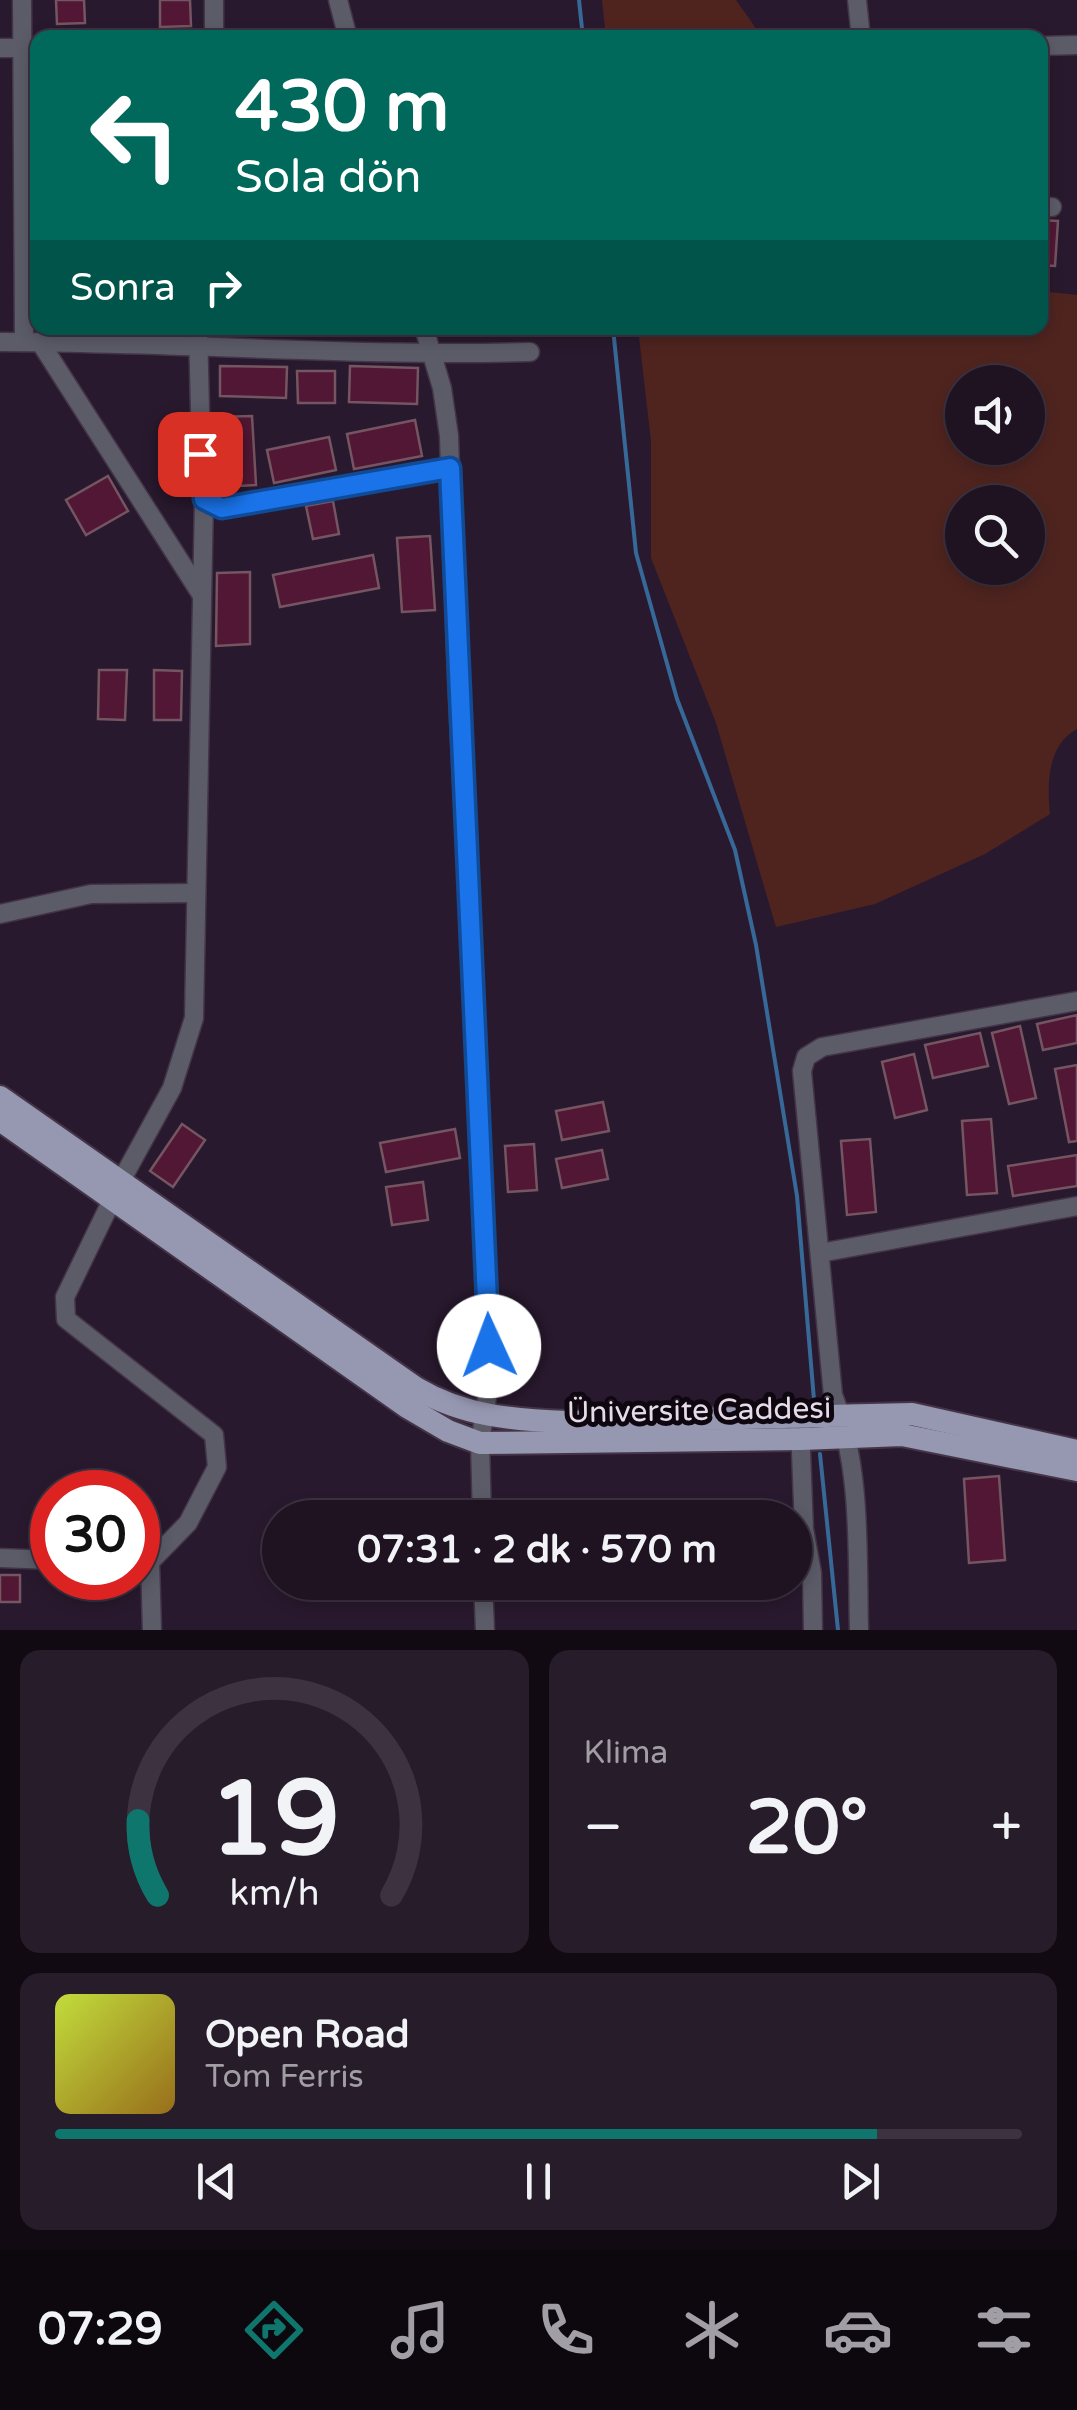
<!DOCTYPE html>
<html lang="tr">
<head>
<meta charset="utf-8">
<style>
  body { margin:0; font-family:"Varela Round",sans-serif; background:#271c2a; color:#f1f3f6; height:100vh; display:flex; flex-direction:column; font-size:38px; white-space:nowrap }
  * { box-sizing:border-box; margin:0 }
  p { font-size:32px; color:#a19ea5 }
  .icon { flex:none; width:55px; height:55px; fill:none; stroke:currentColor; stroke-width:2; stroke-linecap:round; stroke-linejoin:round }
  .map { position:relative; height:1630px; overflow:hidden }
  .side { display:flex; flex-direction:column; gap:20px; padding:20px; background:#110a13; flex:1 }
  .side>* { flex:none }
  .top-card { position:absolute; left:30px; top:30px; width:1018px; height:305px; border-radius:20px; box-shadow:0 5px 15px #0003,0 0 0 2px #3c3240; background:#00695c; color:#fff; overflow:hidden }
  .buttons { position:absolute; left:945px; top:365px; display:grid; gap:20px }
  .buttons a { display:grid; place-items:center; width:100px; height:100px; border-radius:50%; background:#1f1322; box-shadow:0 5px 15px #0003,0 0 0 2px #3c3240; font-size:50px }
  .speed { position:absolute; left:30px; top:1470px; display:flex; gap:20px; font-size:50px; font-weight:700; text-align:center }
  .speed>* { display:grid; place-content:center; width:130px; height:130px; border-radius:50%; background:#1f1322; box-shadow:0 5px 15px #0003,0 0 0 2px #3c3240; line-height:1 }
  .speed .limit { border:15px solid #d22; background:#fff; color:#111 }
  .pin { position:absolute; display:grid; place-items:center; width:85px; height:85px; color:#fff; margin:-42px; border-radius:20px; box-shadow:0 5px 15px #0006 }
  .me { position:absolute; width:110px; margin:-55px; rotate:358deg; stroke-linejoin:round; filter:drop-shadow(0 0 8px #0008) }
  .turn { display:flex; align-items:center; gap:35px; height:210px; padding:0 40px; font-size:45px }
  .turn .icon { width:130px; height:130px; stroke-width:2.5 }
  .turn b { display:block; font-size:70px; line-height:85px }
  .then { display:flex; align-items:center; height:95px; padding:0 40px; background:#0003; gap:20px; font-size:38px }
  .big { font-size:75px; font-weight:700; line-height:1.1 }
  .side .card { flex:1; display:flex; flex-direction:column; justify-content:center; gap:15px; min-width:0; padding:0 35px; border-radius:20px; background:#271c2a }
  .side .dial { align-items:center; gap:0 }
  .dial svg { height:260px; overflow:visible; fill:none; stroke:#3c3240; stroke-width:7; stroke-linecap:round; text-anchor:middle }
  .dial text { fill:#f1f3f6; stroke:none }
  .song { display:flex; align-items:center; gap:30px }
  .cover { width:120px; height:120px; border-radius:15px; background:linear-gradient(135deg,hsl(70 70% 55%),hsl(40 70% 35%)) }
  .played { height:10px; border-radius:5px; background:linear-gradient(90deg,#0f766e 85%,#3c3240 85%) }
  .keys { display:flex; justify-content:space-around; direction:ltr }
  .heat { display:flex; justify-content:space-between; align-items:center; font-size:55px; direction:ltr }
  .side .tiles { flex:1; display:grid; gap:20px; grid-template-columns:1fr 1fr }
  .card:last-child { grid-column:span 2 }
  .trip { position:absolute; left:262px; top:1500px; width:550px; height:100px; border-radius:50px; background:#1f1322; box-shadow:0 5px 15px #0003,0 0 0 2px #3c3240; font-weight:700; line-height:100px; text-align:center }
  .menu { display:flex; height:160px; justify-content:space-around; align-items:center; background:#0c080e; color:#a19ea5 }
  .menu .icon { width:70px; height:70px }
  .menu .on { color:#0f766e }
  .menu b { font-size:45px; color:#f1f3f6 }
  .map>svg:first-child { display:block }
  .green { fill:#4f241f; fill-rule:evenodd }
  .lines { fill:none; stroke-linecap:round; stroke-linejoin:round }
  .stream { stroke:#376998; stroke-width:4 }
  .building { fill:#511734; stroke:#745561; stroke-width:2.5 }
  .minor-casing { stroke:#433448; stroke-width:21 }
  .major-casing { stroke:#433448; stroke-width:26 }
  .minor { stroke:#5b5c68; stroke-width:18 }
  .major { stroke:#9697b1; stroke-width:22 }
  .route-casing { stroke:#114b97; stroke-width:25 }
  .route { stroke:#1a73e8; stroke-width:18 }
  .labels { text-anchor:middle; stroke-width:10; stroke-linejoin:round; paint-order:stroke }
  .street-label { font-size:30px; fill:#e6dbe9; stroke:#0e0710 }
</style>
</head>
<body>
<div class="map">
<svg width="1077" height="1630" viewBox="0 0 1077 1630">
  <rect width="100%" height="100%" fill="#29192e"/>
  <!-- green -->
  <g class="green">
    <polygon points="602,0 736,0 762,37 606,37"/>
    <path d="M 1040,291 L 1077,295 L 1077,729 C 1047,745 1047,784 1050,814 L 985,854 L 875,904 L 776,927 L 716,723 L 651,558 L 651,441 L 638,328 L 1040,328 ZM 962,382 L 1028,382 L 1028,448 L 962,448 ZM 962,502 L 1028,502 L 1028,568 L 962,568 Z"/>
  </g>
  <g class="lines">
    <!-- stream -->
    <g class="stream">
      <polyline points="579,0 583,38"/>
      <polyline points="613,328 636,553 677,699 735,850 756,945 797,1196 814,1400"/>
      <polyline points="820,1454 838,1630"/>
    </g>
  </g>
  <!-- building -->
  <g class="building">
    <polygon points="56,0 84,0 85,23 57,24"/>
    <polygon points="160,0 190,0 191,26 160,27"/>
    <polygon points="1040,220 1058,221 1055,266 1040,265"/>
    <polygon points="220,366 287,367 286,398 220,396"/>
    <polygon points="350,366 418,368 417,404 349,402"/>
    <polygon points="297,371 335,371 335,403 298,403"/>
    <polygon points="252,416 256,485 221,487 217,417"/>
    <polygon points="415,420 422,456 354,469 347,434"/>
    <polygon points="329,437 336,470 274,483 267,450"/>
    <polygon points="108,476 128,511 86,535 66,500"/>
    <polygon points="333,501 339,534 313,539 306,506"/>
    <polygon points="430,536 435,610 402,612 397,538"/>
    <polygon points="373,555 379,588 280,607 273,575"/>
    <polygon points="250,572 250,644 216,646 217,573"/>
    <polygon points="99,670 127,670 125,720 98,719"/>
    <polygon points="154,670 182,671 181,720 154,720"/>
    <polygon points="1077,1015 1077,1043 1043,1050 1037,1024"/>
    <polygon points="1020,1026 1036,1098 1009,1104 992,1033"/>
    <polygon points="980,1033 988,1066 933,1078 925,1045"/>
    <polygon points="914,1054 927,1110 895,1118 882,1062"/>
    <polygon points="1077,1065 1077,1141 1069,1142 1055,1069"/>
    <polygon points="603,1102 609,1131 562,1140 556,1111"/>
    <polygon points="991,1119 997,1193 967,1195 962,1121"/>
    <polygon points="182,1124 205,1140 173,1187 150,1171"/>
    <polygon points="455,1129 460,1158 386,1172 380,1143"/>
    <polygon points="870,1139 876,1212 847,1215 841,1141"/>
    <polygon points="534,1144 537,1190 508,1192 505,1146"/>
    <polygon points="602,1150 608,1179 562,1188 556,1159"/>
    <polygon points="1077,1155 1077,1186 1013,1196 1008,1166"/>
    <polygon points="423,1182 428,1220 392,1225 386,1187"/>
    <polygon points="999,1476 1005,1560 969,1563 964,1479"/>
    <rect x="0" y="1575" width="20" height="27"/>
  </g>
  <g class="lines">
    <defs>
      <g id="minor">
        <polyline points="22,0 24,342"/>
        <polyline points="338,0 348,38"/>
        <polyline points="857,0 861,38"/>
        <polyline points="214,38 214,0"/>
        <polyline points="1040,46 1077,45"/>
        <polyline points="0,48 38,48"/>
        <polyline points="1040,207 1052,207"/>
        <path d="M 198,328 L 202,491 C 205,502 211,505 222,508 L 449,468"/>
        <polyline points="424,328 442,388 449,436 457,678 487,1283 490,1378 480,1443 482,1518"/>
        <path d="M 0,342 C 177,342 354,357 530,352"/>
        <polyline points="40,342 201,594"/>
        <polyline points="0,914 91,894 195,893"/>
        <polyline points="121,1181 172,1088 194,1018 204,499"/>
        <polyline points="113,1198 65,1297 66,1319 214,1435 217,1467 188,1523 150,1562"/>
        <polyline points="820,1253 1077,1206"/>
        <polyline points="800,1426 804,1529 812,1573 813,1630"/>
        <polyline points="0,1558 52,1560"/>
        <polyline points="138,1562 150,1562 152,1630"/>
        <polyline points="483,1582 485,1630"/>
        <path d="M 859,1630 C 857,1552 862,1468 833,1395 L 802,1071 L 806,1057 L 822,1047 L 1077,1001"/>
      </g>
      <g id="major">
        <path d="M 0,1097 L 416,1388 C 463,1416 513,1420 568,1422 L 912,1414 L 1077,1451"/>
        <polyline points="0,1120 407,1407 448,1431 480,1443 801,1439 902,1435 1077,1470"/>
      </g>
    </defs>
    <!-- minor casing -->
    <use href="#minor" class="minor-casing"/>
    <!-- major casing -->
    <use href="#major" class="major-casing"/>
    <!-- minor -->
    <use href="#minor" class="minor"/>
    <!-- major -->
    <use href="#major" class="major"/>
  </g>
  <g class="lines">
    <defs>
      <polyline id="route" points="200,454 204,499 222,508 450,468 489,1346"/>
    </defs>
    <!-- route casing -->
    <use href="#route" class="route-casing"/>
    <!-- route -->
    <use href="#route" class="route"/>
  </g>
  <g class="labels">
    <!-- street labels -->
    <g class="street-label">
      <text transform="translate(699 1410) rotate(-1)" y="10">Üniversite Caddesi</text>
    </g>
  </g>
</svg>
<div class="buttons">
<a><svg class="icon" aria-label="sound" viewBox="0 0 24 24"><path d="M4 9h4l5-4v14l-5-4H4zM17 9q2 3 0 6"/></svg></a>
<a><svg class="icon" aria-label="search" viewBox="0 0 24 24"><circle cx="10" cy="10" r="6"/><path d="M15 15l6 6"/></svg></a>
</div>
<div class="speed"><div class="limit">30</div></div>
<div class="pin" style="left:200px;top:454px;background:#d93025"><svg class="icon" aria-label="arrive" viewBox="0 0 24 24"><path d="M6 21V4h12l-3 4 3 4H6"/></svg></div>
<svg class="me" style="left:489px;top:1346px" viewBox="-20 -20 40 40"><circle r="19" fill="#fff"/><path d="M0-13L10 11 0 6-10 11z" fill="#1a73e8"/></svg>
<div class="trip">07:31 · 2 dk · 570 m</div>
<div class="top-card">
<div class="turn"><svg class="icon" aria-label="left" viewBox="0 0 24 24"><path d="M17 20v-9H6M10 6l-5 5 5 5"/></svg><div><b>430 m</b>Sola dön</div></div>
<div class="then">Sonra<svg class="icon" aria-label="right" viewBox="0 0 24 24"><path d="M7 20v-9h11M14 6l5 5-5 5"/></svg></div>
</div>
</div>
<section class="side">
<div class="tiles">
<div class="card dial"><svg viewBox="0 0 100 80">
<path d="M14 69A42 42 0 1 1 86 69"/>
<path d="M14 69A42 42 0 0 1 8 46" stroke="#0f766e"/>
<text x="50" y="56" font-size="32" font-weight="700">19</text>
<text x="50" y="72" font-size="11">km/h</text>
</svg></div>
<div class="card"><p>Klima</p>
<div class="heat"><a>−</a><b class="big">20°</b><a>+</a></div>
</div>
<div class="card">
<div class="song"><i class="cover"></i><div><b>Open Road</b><p>Tom Ferris</p></div></div>
<div class="played"></div>
<div class="keys"><svg class="icon" aria-label="previous" viewBox="0 0 24 24"><path d="M18 5L8 12l10 7zM5 5v14"/></svg><svg class="icon" aria-label="pause" viewBox="0 0 24 24"><path d="M8 5v14M16 5v14"/></svg><svg class="icon" aria-label="next" viewBox="0 0 24 24"><path d="M6 5l10 7-10 7zM19 5v14"/></svg></div>
</div>
</div>
</section>
<nav class="menu">
<b>07:29</b>
<svg class="icon on" aria-label="directions" viewBox="0 0 24 24"><path d="M12 3l9 9-9 9-9-9zM9 14v-3h6M13 9l2 2-2 2"/></svg>
<svg class="icon" aria-label="music" viewBox="0 0 24 24"><path d="M9 18V5l10-2v13"/><circle cx="6" cy="18" r="3"/><circle cx="16" cy="16" r="3"/></svg>
<svg class="icon" aria-label="phone" viewBox="0 0 24 24"><path d="M5 4h4l2 5-3 2q2 4 5 5l2-3 5 2v4C11 20 4 13 5 4z"/></svg>
<svg class="icon" aria-label="climate" viewBox="0 0 24 24"><path d="M12 3v18M4 7l16 10M4 17L20 7"/></svg>
<svg class="icon" aria-label="car" viewBox="0 0 24 24"><path d="M5 17H2v-5l4-1 3-4h7l3 4 3 1v5h-3M9 17h6M6 11h13"/><circle cx="7" cy="17" r="2"/><circle cx="17" cy="17" r="2"/></svg>
<svg class="icon" aria-label="filters" viewBox="0 0 24 24"><path d="M4 7h16M4 17h16"/><circle cx="9" cy="7" r="2"/><circle cx="15" cy="17" r="2"/></svg>
</nav>
</body>
</html>
